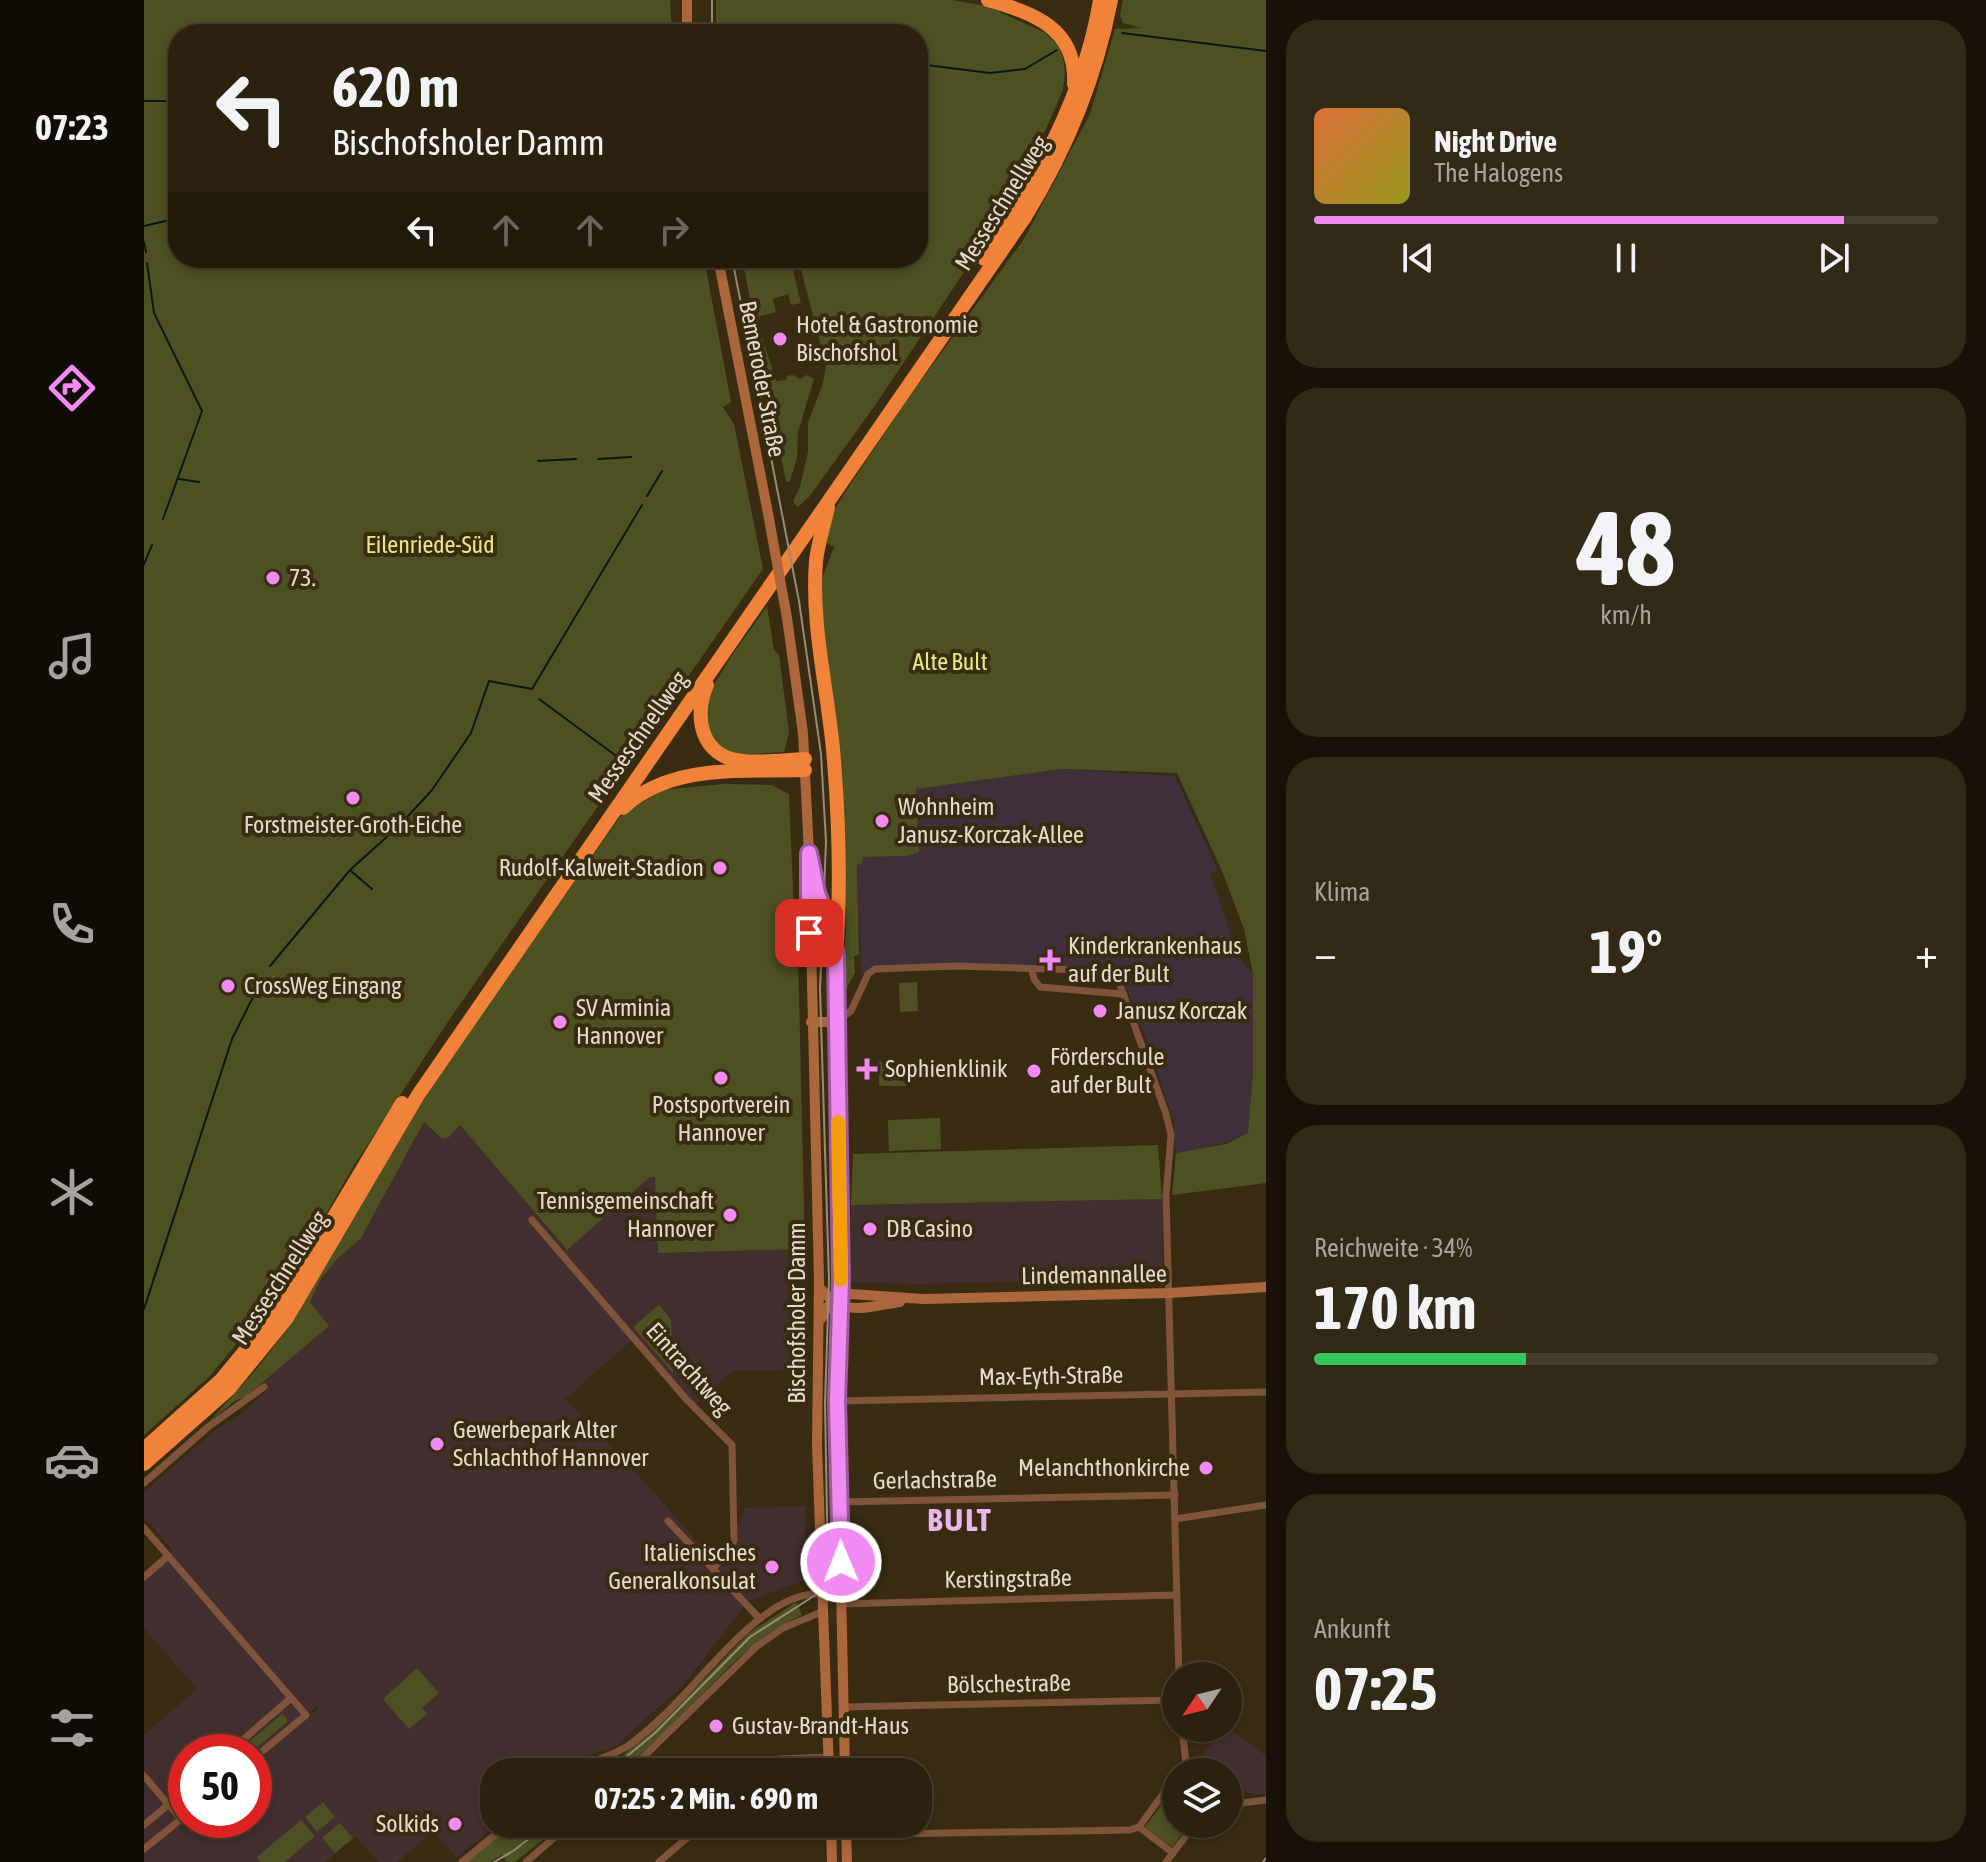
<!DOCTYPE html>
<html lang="de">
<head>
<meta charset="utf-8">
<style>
  body { margin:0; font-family:"Asap Condensed",sans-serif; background:#332917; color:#f1f3f6; height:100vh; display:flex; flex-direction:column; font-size:30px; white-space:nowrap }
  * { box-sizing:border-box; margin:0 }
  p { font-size:26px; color:#a6a39e }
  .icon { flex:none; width:44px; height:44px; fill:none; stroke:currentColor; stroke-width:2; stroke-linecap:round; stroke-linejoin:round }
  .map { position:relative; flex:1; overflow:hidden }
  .panel { display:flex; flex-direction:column; gap:20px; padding:20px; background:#181208; width:720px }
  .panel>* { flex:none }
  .hud { position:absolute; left:24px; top:24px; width:760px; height:244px; border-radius:32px; box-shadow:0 4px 12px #0003,0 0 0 2px #473e2e; background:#2b210e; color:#f1f3f6; overflow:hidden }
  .needle { width:52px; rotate:235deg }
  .buttons { position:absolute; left:1018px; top:1662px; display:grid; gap:16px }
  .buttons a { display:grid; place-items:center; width:80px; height:80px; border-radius:50%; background:#2b210e; box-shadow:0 4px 12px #0003,0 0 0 2px #473e2e; font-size:40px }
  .speed { position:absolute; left:24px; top:1734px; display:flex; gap:16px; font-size:40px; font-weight:700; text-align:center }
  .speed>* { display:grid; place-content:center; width:104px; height:104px; border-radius:50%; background:#2b210e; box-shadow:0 4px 12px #0003,0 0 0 2px #473e2e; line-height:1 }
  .speed .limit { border:12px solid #d22; background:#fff; color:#111 }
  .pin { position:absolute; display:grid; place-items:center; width:68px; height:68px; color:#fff; margin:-34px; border-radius:16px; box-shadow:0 4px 12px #0006 }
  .me { position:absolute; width:88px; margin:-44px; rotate:359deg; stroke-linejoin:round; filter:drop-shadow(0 0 6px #0008) }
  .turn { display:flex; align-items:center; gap:28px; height:168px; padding:0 32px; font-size:36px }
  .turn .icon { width:104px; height:104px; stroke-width:2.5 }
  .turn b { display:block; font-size:56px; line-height:68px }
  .lanes { display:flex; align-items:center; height:76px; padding:0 32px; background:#0003; justify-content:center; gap:40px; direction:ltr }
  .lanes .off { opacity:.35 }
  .big { font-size:60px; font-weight:700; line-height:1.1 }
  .panel .card { flex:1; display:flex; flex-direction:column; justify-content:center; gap:12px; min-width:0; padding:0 28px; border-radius:32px; background:#332917 }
  .panel .dial { align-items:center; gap:0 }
  .dial b { font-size:104px; line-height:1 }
  .song { display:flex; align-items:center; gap:24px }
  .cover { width:96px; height:96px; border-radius:12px; background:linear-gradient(135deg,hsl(20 70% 55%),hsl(60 70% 35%)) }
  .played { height:8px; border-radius:4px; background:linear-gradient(90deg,#f28af3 85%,#473e2e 85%) }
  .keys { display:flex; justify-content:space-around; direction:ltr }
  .heat { display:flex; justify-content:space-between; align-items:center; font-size:44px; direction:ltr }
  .charge { height:12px; border-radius:6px; background:linear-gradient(90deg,#34c759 34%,#473e2e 0) }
  .trip { position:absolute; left:336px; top:1758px; width:452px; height:80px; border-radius:32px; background:#2b210e; box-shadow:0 4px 12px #0003,0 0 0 2px #473e2e; font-weight:700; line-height:80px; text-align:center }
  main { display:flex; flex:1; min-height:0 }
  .menu { display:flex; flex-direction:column; width:144px; justify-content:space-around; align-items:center; background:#110d06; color:#a6a39e }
  .menu .icon { width:56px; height:56px }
  .menu .current { color:#f28af3 }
  .menu b { font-size:36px; color:#f1f3f6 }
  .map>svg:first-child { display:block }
  .commercial { fill:#442f30 }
  .medical { fill:#3f303c }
  .green { fill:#4e5223 }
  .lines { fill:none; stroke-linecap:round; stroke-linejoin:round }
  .stream { stroke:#0a1819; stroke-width:2 }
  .street { stroke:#80543a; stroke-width:7 }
  .secondary { stroke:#ad673c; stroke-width:10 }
  .highway { stroke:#f08339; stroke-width:14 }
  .tram { stroke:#968c78; stroke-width:2 }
  .rail { stroke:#968c78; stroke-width:2; stroke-dasharray:10 10; stroke-linecap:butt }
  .secondary-bridge { stroke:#ad673c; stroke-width:10 }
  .route-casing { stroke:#9d5a9e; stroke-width:20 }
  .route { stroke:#f28af3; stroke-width:14 }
  .slow { stroke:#f59e0b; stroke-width:14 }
  .poi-dot { fill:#f28af3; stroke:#392c12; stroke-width:3 }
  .labels { text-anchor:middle; stroke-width:8; stroke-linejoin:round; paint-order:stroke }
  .street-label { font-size:24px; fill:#e2dacb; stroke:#392c12 }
  .poi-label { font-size:24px; fill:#e2dacb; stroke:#392c12; text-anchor:start }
  .park-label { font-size:24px; fill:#e3eb83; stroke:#392c12 }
  .district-label { font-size:32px; font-weight:bold; letter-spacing:2px; fill:#eeb4ed; stroke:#392c12 }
</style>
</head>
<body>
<main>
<nav class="menu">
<b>07:23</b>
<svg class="icon current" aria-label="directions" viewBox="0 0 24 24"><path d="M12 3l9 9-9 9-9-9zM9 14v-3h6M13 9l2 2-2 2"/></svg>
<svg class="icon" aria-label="music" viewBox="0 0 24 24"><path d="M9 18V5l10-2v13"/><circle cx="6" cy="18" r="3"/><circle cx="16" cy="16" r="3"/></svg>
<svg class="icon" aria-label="phone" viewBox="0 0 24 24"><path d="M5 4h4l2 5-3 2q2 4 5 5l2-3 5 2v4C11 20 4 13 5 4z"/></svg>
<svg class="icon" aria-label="climate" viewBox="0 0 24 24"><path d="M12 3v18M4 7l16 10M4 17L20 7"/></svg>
<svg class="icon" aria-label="car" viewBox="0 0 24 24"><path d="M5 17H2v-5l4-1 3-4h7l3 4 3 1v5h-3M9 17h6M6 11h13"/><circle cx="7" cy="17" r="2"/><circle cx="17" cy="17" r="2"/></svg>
<svg class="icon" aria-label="filters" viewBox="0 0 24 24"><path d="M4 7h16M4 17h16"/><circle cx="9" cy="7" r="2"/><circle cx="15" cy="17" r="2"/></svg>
</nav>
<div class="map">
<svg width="1122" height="1862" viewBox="0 0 1122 1862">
  <rect width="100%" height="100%" fill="#392c12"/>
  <!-- commercial -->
  <g class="commercial">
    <polygon points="280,1122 294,1137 305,1137 316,1125 422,1250 506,1177 512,1177 514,1253 661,1249 663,1370 589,1371 549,1407 488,1340 421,1399 508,1490 570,1561 583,1551 601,1508 661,1506 663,1579 604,1601 540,1684 471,1747 436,1758 419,1772 350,1772 350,1824 354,1824 313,1857 289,1832 253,1862 234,1862 212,1836 181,1862 0,1862 0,1853 42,1818 42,1820 110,1820 110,1762 175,1708 173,1706 110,1758 110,1752 42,1752 42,1815 0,1849 0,1735 53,1689 0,1628 0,1577 29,1551 0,1517 0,1492 73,1429 96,1415 124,1389 118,1382 184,1326 166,1303 177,1279 193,1258 217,1238"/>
    <polygon points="1018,1199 1019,1278 771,1284 707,1282 707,1205"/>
    <polygon points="1079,1728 1084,1728 1122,1756 1122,1796 1084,1789 1084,1772 1058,1772 1050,1766"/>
  </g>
  <!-- medical -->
  <polygon class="medical" points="918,769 1031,776 1074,871 1066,872 1094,956 1109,974 1109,1072 1104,1134 1095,1138 1059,1149 1032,1153 1030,1123 1009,1059 979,979 965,967 813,964 731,967 720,976 717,973 713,864 718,857 762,856 772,789"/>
  <!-- green -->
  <g class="green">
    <polygon points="0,0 526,0 528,34 34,34 34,258 560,258 587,402 579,407 590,424 619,569 305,1020 209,1167 158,1256 123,1307 66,1376 0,1435"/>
    <polygon points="572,0 808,0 842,6 900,32 913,44 919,57 921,72 919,90 882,174 840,242 732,404 665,497 654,507 649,502 656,487 664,452 664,423 679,383 682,365 654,258 774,258 774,34 572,34"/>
    <polygon points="979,0 1122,0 1122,1183 1028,1195 1032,1153 1082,1144 1104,1133 1109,1072 1109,974 1100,929 1078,871 1033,773 918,769 772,789 775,852 763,856 719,857 718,864 713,865 715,955 710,956 711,973 700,993 697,993 702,929 697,787 681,650 676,584 690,547 681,542 692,507 707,483 768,393 880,239 946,114 971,29 997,28 979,23 976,16"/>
    <polygon points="598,258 646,258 657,303 647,305 644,294 629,299 632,312 616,316 614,325 632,381 642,380 643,376 649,375 656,379 663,375 670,379 654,432 653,458 646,481 642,482"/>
    <polygon points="623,606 630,650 635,655 645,732 640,752 591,755 581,753 562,732 561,700 586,658"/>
    <polygon points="580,784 628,785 645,794 650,909 653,912 661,1249 514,1253 511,1177 506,1177 423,1250 316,1125 305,1137 298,1139 280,1122 217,1238 193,1259 177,1279 166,1302 185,1326 100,1398 92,1400 63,1424 111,1371 149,1322 252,1138 352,992 476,817 517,790"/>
    <polygon points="773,982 774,1011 756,1012 755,983"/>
    <polygon points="735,1062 761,1062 762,1086 735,1086"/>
    <polygon points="796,1118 797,1149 745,1151 744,1120"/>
    <polygon points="1014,1145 1018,1199 707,1205 709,1154"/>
    <polygon points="515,1305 527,1320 529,1373 489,1327"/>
    <path d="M 652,1602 L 658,1615 C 614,1634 586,1666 553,1700 C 529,1725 503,1748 477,1772 L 437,1772 L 478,1756 L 522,1718 L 605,1633 Z"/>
    <polygon points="273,1668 295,1693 278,1708 283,1714 265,1729 239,1699"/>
    <polygon points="138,1714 143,1718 143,1722 108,1752 93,1752"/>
    <polygon points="1030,1788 1032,1824 1045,1824 1028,1847 1001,1827"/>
    <polygon points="179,1802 191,1817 173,1832 161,1817"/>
    <polygon points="157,1820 171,1836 141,1862 117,1862 113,1857"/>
    <polygon points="196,1823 209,1838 191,1853 178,1838"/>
    <polygon points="368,1824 419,1824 371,1862 363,1862 358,1855 346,1862 323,1862"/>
  </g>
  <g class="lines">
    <!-- stream -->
    <g class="stream">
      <polyline points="978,33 1122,51"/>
      <polyline points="774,64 846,73 881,69 913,50"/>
      <polyline points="0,101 34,101"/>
      <polyline points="0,226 34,218"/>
      <polyline points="0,242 2,252"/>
      <polyline points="3,263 10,313 58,411 19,519"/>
      <polyline points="454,459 487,457"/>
      <polyline points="394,461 432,459"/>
      <polyline points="35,479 55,482"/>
      <polyline points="503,496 518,471"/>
      <polyline points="0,564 8,545"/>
      <polyline points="395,699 475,758"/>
      <polyline points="207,871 228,889"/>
      <polyline points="126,966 206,870 255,826 288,790 327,733 345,681 388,689 498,505"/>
      <polyline points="0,1309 88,1039 118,979"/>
    </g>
    <!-- street -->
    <g class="street">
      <polyline points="888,970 890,979 896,987 978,994"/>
      <polyline points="691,1022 707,1011 724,974 731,969 813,966 965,971 974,979 1022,1114 1027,1135 1022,1196 1035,1676"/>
      <polyline points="388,1220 542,1399 588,1445 590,1540 585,1553 569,1568"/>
      <polyline points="693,1401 1122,1392"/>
      <polyline points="0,1483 64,1427 120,1387"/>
      <polyline points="696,1502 1031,1495"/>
      <polyline points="1031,1519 1122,1505"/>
      <polyline points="524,1521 616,1619"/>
      <polyline points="0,1528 162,1715 110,1758"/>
      <polyline points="0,1577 24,1556"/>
      <polyline points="696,1604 1032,1595"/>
      <polyline points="699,1707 1032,1700"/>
      <polyline points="1038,1728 1042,1763"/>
      <polyline points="85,1752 147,1698"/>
      <polyline points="1042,1763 1054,1772"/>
      <path d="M 428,1772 C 447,1759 470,1757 488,1743 C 506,1729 523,1713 538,1697 C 570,1664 627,1589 678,1594"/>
      <polyline points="484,1772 612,1647 639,1628 680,1611"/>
      <polyline points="619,1772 636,1759 685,1757"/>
      <polyline points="0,1776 37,1819"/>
      <polyline points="1084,1799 1097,1803 1122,1800"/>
      <polyline points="0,1825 42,1790"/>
      <polyline points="687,1835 986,1830 995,1827"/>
      <polyline points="0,1849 42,1815"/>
      <polyline points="1029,1853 995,1827 1032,1776"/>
      <polyline points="318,1862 364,1824"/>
      <polyline points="382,1862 426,1824"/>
      <polyline points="515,1862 559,1824"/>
      <polyline points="1022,1862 1051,1824"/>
    </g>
    <!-- secondary -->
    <g class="secondary">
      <polyline points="543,0 543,34"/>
      <polyline points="574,258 623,508"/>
      <polyline points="643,618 659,733 665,853 675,1280 673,1446 685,1772"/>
      <polyline points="669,875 686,926 692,956 697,1280 693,1401 701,1772"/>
      <polyline points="667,1022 691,1022"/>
      <path d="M 675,1287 C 700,1318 720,1307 756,1302"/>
      <path d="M 677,1319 C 684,1305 689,1296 706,1294 L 780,1299 L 1025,1293 L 1122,1287"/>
      <polyline points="687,1824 688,1862"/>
      <polyline points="702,1824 703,1862"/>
    </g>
    <!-- highway -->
    <g class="highway">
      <path d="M 844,0 C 889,13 933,28 930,84"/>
      <path d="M 840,259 C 893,178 940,97 956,0"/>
      <path d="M 684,508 C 680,525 674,543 672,561 C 667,624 683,686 689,749 C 695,818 697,888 692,956"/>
      <path d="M 563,685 C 549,717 557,757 598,761 C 618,763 640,760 661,759"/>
      <path d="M 479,808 C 527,763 600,772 661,770"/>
      <polyline points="0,1449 77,1380 133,1312 258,1103"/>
      <path d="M 0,1464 L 85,1389 L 143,1318 L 274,1095 L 881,217 C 923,149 952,78 967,0"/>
    </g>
    <!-- tram -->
    <g class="tram">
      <polyline points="568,34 568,0"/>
      <polyline points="464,1772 511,1733 606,1637 673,1594 684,1569 681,1404 685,1280 676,989 682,842 677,754 655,601 588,258"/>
      <polyline points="350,1862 369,1851 404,1824"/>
    </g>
    <!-- rail -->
    <polyline class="rail" points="1119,1862 1122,1858"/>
    <!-- secondary-bridge -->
    <polyline class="secondary-bridge" points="623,508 643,618"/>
  </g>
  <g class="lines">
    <defs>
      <polyline id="route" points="665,933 665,853 673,893 686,926 692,956 697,1280 693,1401 697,1562"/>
    </defs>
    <!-- route casing -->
    <use href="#route" class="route-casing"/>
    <!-- route -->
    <use href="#route" class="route"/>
    <!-- slow -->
    <polyline class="slow" points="694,1122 697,1280"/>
  </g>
  <!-- markers -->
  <g class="poi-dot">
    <circle cx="636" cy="339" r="8"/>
    <circle cx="129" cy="578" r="8"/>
    <circle cx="209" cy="798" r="8"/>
    <circle cx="738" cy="821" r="8"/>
    <circle cx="576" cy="868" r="8"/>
    <path d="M902 948h8v8h8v8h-8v8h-8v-8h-8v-8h8z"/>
    <circle cx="84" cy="986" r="8"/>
    <circle cx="956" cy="1011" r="8"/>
    <circle cx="416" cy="1022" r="8"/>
    <path d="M719 1057h8v8h8v8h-8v8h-8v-8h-8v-8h8z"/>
    <circle cx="890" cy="1071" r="8"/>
    <circle cx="577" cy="1078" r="8"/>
    <circle cx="586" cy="1215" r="8"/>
    <circle cx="726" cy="1229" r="8"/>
    <circle cx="293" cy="1444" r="8"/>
    <circle cx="1062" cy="1468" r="8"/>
    <circle cx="628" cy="1567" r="8"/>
    <circle cx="572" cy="1726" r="8"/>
    <circle cx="311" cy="1824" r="8"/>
  </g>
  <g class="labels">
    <!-- street labels -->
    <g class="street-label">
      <text transform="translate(858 203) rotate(-58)" y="8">Messeschnellweg</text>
      <text transform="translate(618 379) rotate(79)" y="8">Bemeroder Straße</text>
      <text transform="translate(494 737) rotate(-55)" y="8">Messeschnellweg</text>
      <text transform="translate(950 1275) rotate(-1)" y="8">Lindemannallee</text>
      <text transform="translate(136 1278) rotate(-57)" y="8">Messeschnellweg</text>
      <text transform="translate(653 1313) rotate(-90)" y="8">Bischofsholer Damm</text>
      <text transform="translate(545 1369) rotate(48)" y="8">Eintrachtweg</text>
      <text transform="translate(907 1376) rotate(-1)" y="8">Max-Eyth-Straße</text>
      <text transform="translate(791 1480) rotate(-1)" y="8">Gerlachstraße</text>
      <text transform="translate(864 1579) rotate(-1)" y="8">Kerstingstraße</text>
      <text transform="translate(865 1684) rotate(-1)" y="8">Bölschestraße</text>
    </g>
    <!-- poi labels -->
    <g class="poi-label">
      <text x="652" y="333">Hotel &amp; Gastronomie<tspan x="652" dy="28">Bischofshol</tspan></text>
      <text x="145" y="586">73.</text>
      <text x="754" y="815">Wohnheim<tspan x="754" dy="28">Janusz-Korczak-Allee</tspan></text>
      <text x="209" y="833" text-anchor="middle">Forstmeister-Groth-Eiche</text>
      <text x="560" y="876" text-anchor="end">Rudolf-Kalweit-Stadion</text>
      <text x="924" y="954">Kinderkrankenhaus<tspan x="924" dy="28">auf der Bult</tspan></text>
      <text x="100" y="994">CrossWeg Eingang</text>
      <text x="432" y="1016">SV Arminia<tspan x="432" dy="28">Hannover</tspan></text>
      <text x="972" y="1019">Janusz Korczak</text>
      <text x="906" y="1065">Förderschule<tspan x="906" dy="28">auf der Bult</tspan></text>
      <text x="741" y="1077">Sophienklinik</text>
      <text x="577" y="1113" text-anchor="middle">Postsportverein<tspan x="577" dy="28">Hannover</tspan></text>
      <text x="570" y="1209" text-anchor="end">Tennisgemeinschaft<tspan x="570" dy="28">Hannover</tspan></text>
      <text x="742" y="1237">DB Casino</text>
      <text x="309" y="1438">Gewerbepark Alter<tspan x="309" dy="28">Schlachthof Hannover</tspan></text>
      <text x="1046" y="1476" text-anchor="end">Melanchthonkirche</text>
      <text x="612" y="1561" text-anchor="end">Italienisches<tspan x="612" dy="28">Generalkonsulat</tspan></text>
      <text x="588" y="1734">Gustav-Brandt-Haus</text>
      <text x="295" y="1832" text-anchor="end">Solkids</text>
    </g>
    <!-- park labels -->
    <g class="park-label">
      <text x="286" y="553">Eilenriede-Süd</text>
      <text x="806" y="670">Alte Bult</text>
    </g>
    <!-- district labels -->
    <g class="district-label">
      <text x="816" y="1531">BULT</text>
    </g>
  </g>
</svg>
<div class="buttons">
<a><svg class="needle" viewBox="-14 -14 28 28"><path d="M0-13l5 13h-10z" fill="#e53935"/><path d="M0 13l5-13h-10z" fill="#a6a39e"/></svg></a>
<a><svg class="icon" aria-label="layers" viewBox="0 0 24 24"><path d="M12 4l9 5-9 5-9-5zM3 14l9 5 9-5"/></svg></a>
</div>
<div class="speed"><div class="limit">50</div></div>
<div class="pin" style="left:665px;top:933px;background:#d93025"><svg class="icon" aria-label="arrive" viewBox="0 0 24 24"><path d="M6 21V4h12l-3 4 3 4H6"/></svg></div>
<svg class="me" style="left:697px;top:1562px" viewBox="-20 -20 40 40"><circle r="17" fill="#f28af3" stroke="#fff" stroke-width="3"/><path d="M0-11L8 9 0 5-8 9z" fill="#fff"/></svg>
<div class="trip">07:25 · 2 Min. · 690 m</div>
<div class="hud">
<div class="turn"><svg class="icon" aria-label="left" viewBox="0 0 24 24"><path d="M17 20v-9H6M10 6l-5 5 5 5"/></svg><div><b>620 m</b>Bischofsholer Damm</div></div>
<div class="lanes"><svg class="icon" aria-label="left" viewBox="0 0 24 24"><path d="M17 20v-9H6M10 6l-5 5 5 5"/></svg><svg class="icon off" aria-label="ahead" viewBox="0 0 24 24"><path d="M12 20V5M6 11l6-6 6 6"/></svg><svg class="icon off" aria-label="ahead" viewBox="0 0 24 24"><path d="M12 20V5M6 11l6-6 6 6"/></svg><svg class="icon off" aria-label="right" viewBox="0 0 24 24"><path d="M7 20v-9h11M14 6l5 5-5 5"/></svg></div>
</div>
</div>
<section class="panel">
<div class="card">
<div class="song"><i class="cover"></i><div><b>Night Drive</b><p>The Halogens</p></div></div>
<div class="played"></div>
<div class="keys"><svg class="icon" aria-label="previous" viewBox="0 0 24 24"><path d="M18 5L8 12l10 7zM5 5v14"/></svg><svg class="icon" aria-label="pause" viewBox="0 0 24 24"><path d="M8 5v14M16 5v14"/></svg><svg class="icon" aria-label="next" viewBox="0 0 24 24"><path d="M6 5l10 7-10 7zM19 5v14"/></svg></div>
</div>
<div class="card dial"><b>48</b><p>km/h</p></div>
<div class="card"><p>Klima</p>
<div class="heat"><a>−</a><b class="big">19°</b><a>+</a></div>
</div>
<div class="card"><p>Reichweite · 34%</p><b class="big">170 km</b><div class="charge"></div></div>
<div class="card"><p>Ankunft</p><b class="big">07:25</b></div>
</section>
</main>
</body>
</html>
